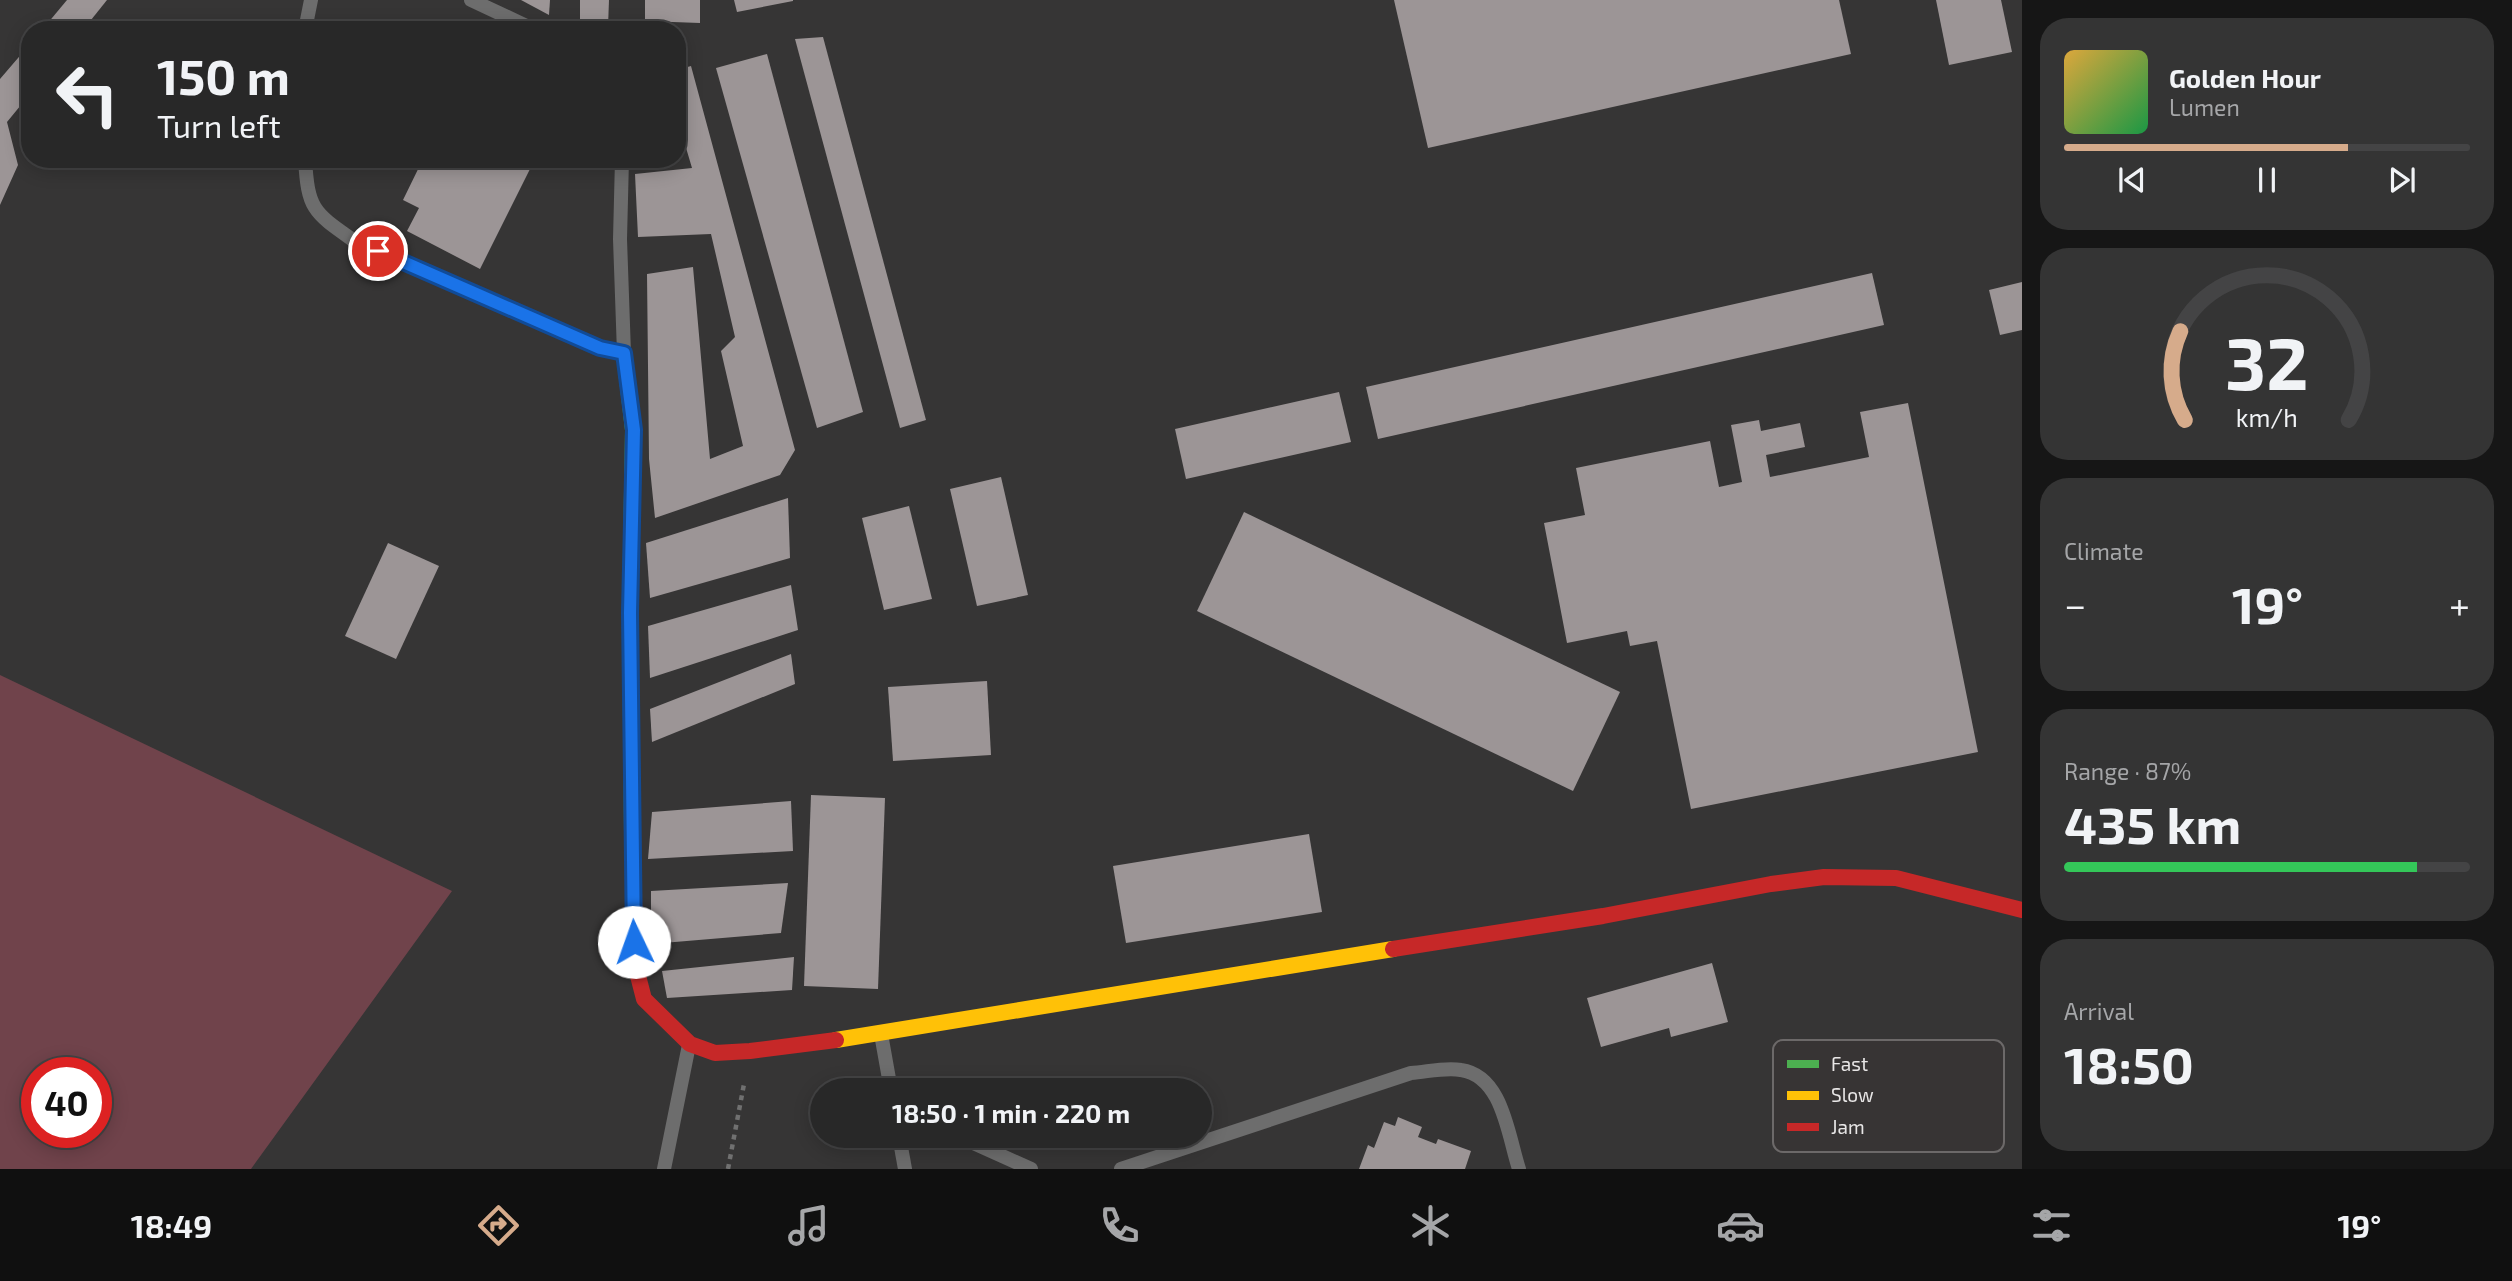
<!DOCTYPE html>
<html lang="en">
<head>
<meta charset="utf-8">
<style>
  body { margin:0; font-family:"Exo 2",sans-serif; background:#343434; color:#f1f3f6; height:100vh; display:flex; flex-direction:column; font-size:26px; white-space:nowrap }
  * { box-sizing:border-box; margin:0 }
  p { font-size:23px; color:#a5a6a8 }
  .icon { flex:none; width:38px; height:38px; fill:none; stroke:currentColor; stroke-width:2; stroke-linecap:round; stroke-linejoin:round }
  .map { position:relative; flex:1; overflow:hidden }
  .panel { display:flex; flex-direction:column; gap:18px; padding:18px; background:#161616; width:490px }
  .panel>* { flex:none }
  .banner { position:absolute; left:21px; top:21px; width:665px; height:147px; border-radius:28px; box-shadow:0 4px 18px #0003,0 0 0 2px #444445; background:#282828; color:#f1f3f6; overflow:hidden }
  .speed { position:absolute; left:21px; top:1057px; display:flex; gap:14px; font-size:35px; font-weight:700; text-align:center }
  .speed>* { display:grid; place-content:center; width:91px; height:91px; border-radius:50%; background:#282828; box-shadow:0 4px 18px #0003,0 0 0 2px #444445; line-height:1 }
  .speed .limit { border:10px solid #d22; background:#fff; color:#111 }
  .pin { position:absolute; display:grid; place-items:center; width:60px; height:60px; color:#fff; margin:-30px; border:4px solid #fff; border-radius:50%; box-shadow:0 2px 7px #0007 }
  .me { position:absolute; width:77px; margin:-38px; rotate:357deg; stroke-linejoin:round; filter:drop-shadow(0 0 5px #0008) }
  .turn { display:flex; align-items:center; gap:24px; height:147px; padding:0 21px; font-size:32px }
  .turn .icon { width:91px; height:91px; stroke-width:2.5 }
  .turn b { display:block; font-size:49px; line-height:60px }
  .big { font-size:52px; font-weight:700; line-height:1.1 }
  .panel .widget { flex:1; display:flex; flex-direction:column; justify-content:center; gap:10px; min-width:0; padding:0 24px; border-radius:28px; background:#343434 }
  .panel .dial { align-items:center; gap:0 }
  .dial svg { height:182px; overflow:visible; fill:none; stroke:#444445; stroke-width:7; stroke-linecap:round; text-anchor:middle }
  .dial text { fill:#f1f3f6; stroke:none }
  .song { display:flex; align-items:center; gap:21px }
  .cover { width:84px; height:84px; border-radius:10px; background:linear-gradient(135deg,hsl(40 70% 55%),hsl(140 70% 35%)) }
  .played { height:7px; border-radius:4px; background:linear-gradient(90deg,#d6ab8b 70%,#444445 70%) }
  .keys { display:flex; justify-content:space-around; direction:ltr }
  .heat { display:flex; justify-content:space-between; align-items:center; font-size:38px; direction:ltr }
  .charge { height:10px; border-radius:5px; background:linear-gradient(90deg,#34c759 87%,#444445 0) }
  .trip { position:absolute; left:810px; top:1078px; width:402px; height:70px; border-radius:35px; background:#282828; box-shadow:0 4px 18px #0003,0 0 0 2px #444445; font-weight:700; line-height:70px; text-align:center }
  .tab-bar { display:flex; height:112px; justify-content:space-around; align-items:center; background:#101010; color:#a5a6a8 }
  .tab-bar .icon { width:49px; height:49px }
  .tab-bar .current { color:#d6ab8b }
  .tab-bar b { font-size:32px; color:#f1f3f6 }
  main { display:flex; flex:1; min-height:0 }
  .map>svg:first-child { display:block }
  .green { fill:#70434b; fill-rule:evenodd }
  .building { fill:#9c9596 }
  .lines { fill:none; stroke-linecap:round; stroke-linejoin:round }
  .path { stroke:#707070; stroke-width:4.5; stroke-dasharray:5 5; stroke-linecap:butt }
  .lane { stroke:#6d6d6d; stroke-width:14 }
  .fast { stroke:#4caf50; stroke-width:16 }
  .slow { stroke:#ffc107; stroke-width:16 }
  .jam { stroke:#c62828; stroke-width:16 }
  .route-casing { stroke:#114b97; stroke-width:18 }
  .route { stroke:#1a73e8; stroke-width:12 }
  .key { fill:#373434; stroke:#6c6969; stroke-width:2 }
  .key-label { font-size:19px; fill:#e8e6e6 }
</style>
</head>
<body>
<main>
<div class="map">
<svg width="2022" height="1169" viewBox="0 0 2022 1169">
  <rect width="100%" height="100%" fill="#363535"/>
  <!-- green -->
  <path class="green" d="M 0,675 L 452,891 L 251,1169 L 0,1169 ZM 37,1073 L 96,1073 L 96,1132 L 37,1132 Z"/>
  <!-- building -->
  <g class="building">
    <polygon points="67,0 107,0 83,30 42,30"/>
    <polygon points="521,0 550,0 549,15"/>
    <polygon points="580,0 609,0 608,27 580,19"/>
    <polygon points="645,0 700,0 700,23 645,21"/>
    <polygon points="734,0 793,0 793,1 737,12"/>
    <polygon points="1394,0 1839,0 1851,54 1428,148"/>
    <polygon points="1936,0 2001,0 2012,52 1949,65"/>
    <polygon points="823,37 926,420 900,428 795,39"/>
    <polygon points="30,44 30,94 7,122 18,165 0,205 0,79"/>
    <polygon points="767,54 863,412 817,428 716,68"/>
    <polygon points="691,66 795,450 780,475 655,518 649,459 647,274 693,267 710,459 743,446 721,351 735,337 711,234 638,237 635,174 692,168 684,141 677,142 677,70"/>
    <polygon points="423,159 535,159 480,269 407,231 419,208 403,200"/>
    <polygon points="1872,273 1884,325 1378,439 1366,387"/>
    <polygon points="2022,282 2022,330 2000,335 1989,290"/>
    <polygon points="1339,392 1351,442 1186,479 1175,429"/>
    <polygon points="1908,403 1978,752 1691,809 1657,641 1630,646 1627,631 1567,643 1544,523 1585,515 1576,468 1710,441 1719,487 1742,482 1731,425 1759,420 1761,431 1800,423 1805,447 1766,455 1770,477 1869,457 1860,412"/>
    <polygon points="1001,477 1028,595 977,606 950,489"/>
    <polygon points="788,498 790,558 650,598 646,543"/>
    <polygon points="909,506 932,599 884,610 862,518"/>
    <polygon points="1244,512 1620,692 1573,791 1197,611"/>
    <polygon points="388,543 439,566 396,659 345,636"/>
    <polygon points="791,585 798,630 650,678 648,626"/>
    <polygon points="791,654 795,684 652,742 650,709"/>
    <polygon points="987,681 991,755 893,761 888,687"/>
    <polygon points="811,795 885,798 878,989 804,986"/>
    <polygon points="791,801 793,851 648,859 652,812"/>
    <polygon points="1309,834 1322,912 1126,943 1113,866"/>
    <polygon points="788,883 781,933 651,944 651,891"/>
    <polygon points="794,957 792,990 667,998 662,971"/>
    <polygon points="1712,963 1728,1022 1671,1037 1669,1028 1601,1047 1587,998"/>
    <polygon points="1398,1117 1422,1127 1418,1137 1436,1144 1438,1139 1471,1151 1465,1169 1359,1169 1368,1145 1374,1148 1384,1122 1395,1126"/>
  </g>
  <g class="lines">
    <!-- path -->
    <polyline class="path" points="728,1169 744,1084"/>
    <!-- lane -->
    <g class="lane">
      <polyline points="471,0 535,30"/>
      <polyline points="305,30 311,0"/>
      <path d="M 305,159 C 308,209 313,212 353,240 L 600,348 L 624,353 L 620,239 L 622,159"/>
      <polyline points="881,1034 891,1090"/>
      <polyline points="899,1136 905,1169"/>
      <polyline points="958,1136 1031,1169"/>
      <polyline points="664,1169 689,1045"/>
      <path d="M 1121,1169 L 1411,1073 C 1427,1072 1445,1067 1461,1070 C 1503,1076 1508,1136 1519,1169"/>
    </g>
    <!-- fast -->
    <polyline class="fast" points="624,353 633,430 630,613 632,831"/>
    <!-- slow -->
    <polyline class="slow" points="836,1040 1393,949"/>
    <!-- jam -->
    <g class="jam">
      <polyline points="632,831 636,968 644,999 690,1044 715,1053 750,1051 836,1040"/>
      <polyline points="1393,949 1603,916 1771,884 1824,877 1896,878 2022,910"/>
    </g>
  </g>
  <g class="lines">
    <defs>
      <polyline id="route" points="378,251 600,348 624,353 634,430 630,613 634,942"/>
    </defs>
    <!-- route casing -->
    <use href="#route" class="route-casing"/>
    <!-- route -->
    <use href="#route" class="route"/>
  </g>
  <!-- legend -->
  <rect x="1773" y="1040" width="231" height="112" rx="10" class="key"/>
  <rect x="1787" y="1060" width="32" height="8" fill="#4caf50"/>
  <rect x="1787" y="1091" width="32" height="9" fill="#ffc107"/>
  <rect x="1787" y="1123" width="32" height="8" fill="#c62828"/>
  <g class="key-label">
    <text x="1831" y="1071">Fast</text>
    <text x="1831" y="1102">Slow</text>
    <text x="1831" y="1134">Jam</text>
  </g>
</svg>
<div class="speed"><div class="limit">40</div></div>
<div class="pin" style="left:378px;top:251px;background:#d93025"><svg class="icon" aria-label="arrive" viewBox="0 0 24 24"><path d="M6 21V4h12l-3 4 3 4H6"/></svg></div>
<svg class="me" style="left:634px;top:942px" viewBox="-20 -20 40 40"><circle r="19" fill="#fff"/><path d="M0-13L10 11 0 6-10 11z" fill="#1a73e8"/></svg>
<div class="trip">18:50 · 1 min · 220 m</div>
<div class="banner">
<div class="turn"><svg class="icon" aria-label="left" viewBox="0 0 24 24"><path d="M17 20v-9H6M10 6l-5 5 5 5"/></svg><div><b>150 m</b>Turn left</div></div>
</div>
</div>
<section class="panel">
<div class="widget">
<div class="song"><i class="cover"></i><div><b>Golden Hour</b><p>Lumen</p></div></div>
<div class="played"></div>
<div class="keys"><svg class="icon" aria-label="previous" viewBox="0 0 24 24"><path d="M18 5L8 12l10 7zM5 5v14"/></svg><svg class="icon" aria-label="pause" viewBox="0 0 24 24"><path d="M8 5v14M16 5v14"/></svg><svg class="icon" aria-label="next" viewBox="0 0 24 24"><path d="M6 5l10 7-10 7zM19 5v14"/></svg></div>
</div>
<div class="widget dial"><svg viewBox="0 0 100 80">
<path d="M14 69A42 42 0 1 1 86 69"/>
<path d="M14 69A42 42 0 0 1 12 30" stroke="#d6ab8b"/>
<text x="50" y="56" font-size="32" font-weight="700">32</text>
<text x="50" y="72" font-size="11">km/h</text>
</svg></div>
<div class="widget"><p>Climate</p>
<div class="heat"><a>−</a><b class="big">19°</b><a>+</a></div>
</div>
<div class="widget"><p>Range · 87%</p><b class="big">435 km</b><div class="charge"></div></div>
<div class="widget"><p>Arrival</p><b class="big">18:50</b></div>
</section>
</main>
<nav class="tab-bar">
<b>18:49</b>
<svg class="icon current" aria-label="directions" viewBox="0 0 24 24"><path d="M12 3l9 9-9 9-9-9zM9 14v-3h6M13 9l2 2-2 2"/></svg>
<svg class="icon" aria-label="music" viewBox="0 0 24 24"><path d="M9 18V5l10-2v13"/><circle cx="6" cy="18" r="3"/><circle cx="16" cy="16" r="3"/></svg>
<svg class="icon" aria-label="phone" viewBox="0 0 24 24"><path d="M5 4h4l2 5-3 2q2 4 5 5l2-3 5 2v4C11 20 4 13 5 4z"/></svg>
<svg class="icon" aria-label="climate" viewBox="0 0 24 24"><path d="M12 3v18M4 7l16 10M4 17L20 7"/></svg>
<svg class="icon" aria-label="car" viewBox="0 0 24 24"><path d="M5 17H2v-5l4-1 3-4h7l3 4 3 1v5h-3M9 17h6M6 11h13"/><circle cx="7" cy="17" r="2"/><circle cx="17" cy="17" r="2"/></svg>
<svg class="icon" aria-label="filters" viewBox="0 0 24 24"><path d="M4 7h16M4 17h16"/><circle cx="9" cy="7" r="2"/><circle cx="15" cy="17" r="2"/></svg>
<b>19°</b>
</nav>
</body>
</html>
